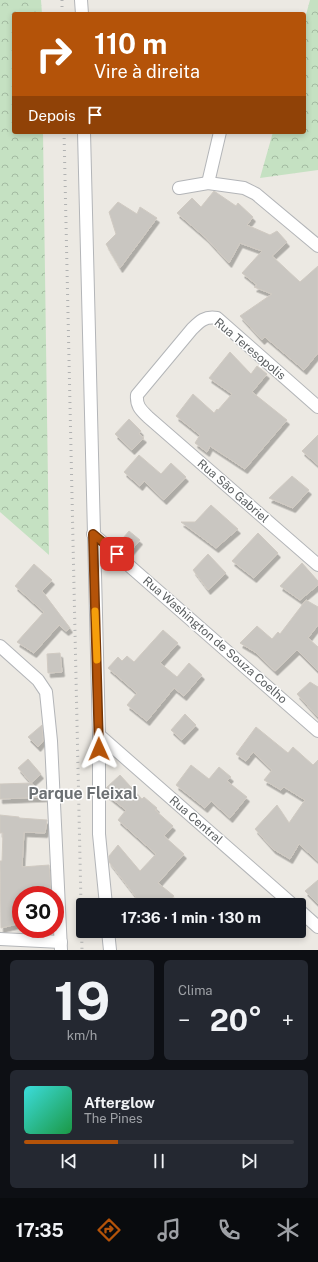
<!DOCTYPE html>
<html lang="pt">
<head>
<meta charset="utf-8">
<style>
  body { margin:0; font-family:"Public Sans",sans-serif; background:#242831; color:#f1f3f6; height:100vh; display:flex; flex-direction:column; font-size:15px; white-space:nowrap }
  * { box-sizing:border-box; margin:0 }
  p { font-size:13px; color:#9ea1a6 }
  .icon { flex:none; width:22px; height:22px; fill:none; stroke:currentColor; stroke-width:2; stroke-linecap:round; stroke-linejoin:round }
  .map { position:relative; height:950px; overflow:hidden }
  .panel { display:flex; flex-direction:column; gap:10px; padding:10px; background:#0d0f14; flex:1 }
  .panel>* { flex:none }
  .hud { position:absolute; left:12px; top:12px; width:294px; height:122px; border-radius:4px; box-shadow:0 2px 6px #0003; background:#b45309; color:#fff; overflow:hidden }
  .speed { position:absolute; left:12px; top:886px; display:flex; gap:8px; font-size:20px; font-weight:700; text-align:center }
  .speed>* { display:grid; place-content:center; width:52px; height:52px; border-radius:50%; background:#171b24; box-shadow:0 2px 6px #0003; line-height:1 }
  .speed .limit { border:6px solid #d22; background:#fff; color:#111 }
  .pin { position:absolute; display:grid; place-items:center; width:34px; height:34px; color:#fff; margin:-17px; border-radius:8px; box-shadow:0 2px 6px #0006 }
  .me { position:absolute; width:44px; margin:-22px; rotate:359deg; stroke-linejoin:round; filter:drop-shadow(0 0 3px #0008) }
  .turn { display:flex; align-items:center; gap:14px; height:84px; padding:0 16px; font-size:18px }
  .turn .icon { width:52px; height:52px; stroke-width:2.5 }
  .turn b { display:block; font-size:28px; line-height:34px }
  .then { display:flex; align-items:center; height:38px; padding:0 16px; background:#0003; gap:8px; font-size:15px }
  .big { font-size:30px; font-weight:700; line-height:1.1 }
  .panel .card { flex:1; display:flex; flex-direction:column; justify-content:center; gap:6px; min-width:0; padding:0 14px; border-radius:6px; background:#242831 }
  .panel .dial { align-items:center; gap:0 }
  .dial b { font-size:52px; line-height:1 }
  .song { display:flex; align-items:center; gap:12px }
  .cover { width:48px; height:48px; border-radius:6px; background:linear-gradient(135deg,hsl(180 70% 55%),hsl(140 70% 35%)) }
  .played { height:4px; border-radius:2px; background:linear-gradient(90deg,#b45309 35%,#363941 35%) }
  .keys { display:flex; justify-content:space-around; direction:ltr }
  .heat { display:flex; justify-content:space-between; align-items:center; font-size:22px; direction:ltr }
  .panel .tiles { flex:1; display:grid; gap:10px; grid-template-columns:1fr 1fr }
  .card:last-child { grid-column:span 2 }
  .trip { position:absolute; left:76px; top:898px; width:230px; height:40px; border-radius:4px; background:#171b24; box-shadow:0 2px 6px #0003; font-weight:700; line-height:40px; text-align:center }
  .tabs { display:flex; height:64px; justify-content:space-around; align-items:center; background:#090b0e; color:#9ea1a6 }
  .tabs .icon { width:28px; height:28px }
  .tabs .on { color:#b45309 }
  .tabs b { font-size:18px; color:#f1f3f6 }
  .map>svg:first-child { display:block }
  .forest { fill:url(#forest-crowns) }
  .building { fill:#c9c6c1; stroke:#d0cac2; filter:url(#shadow) }
  .lines { fill:none; stroke-linecap:round; stroke-linejoin:round }
  .street-casing { stroke:#b3b5b8; stroke-width:14 }
  .street { stroke:#fff; stroke-width:12 }
  .rail { stroke:#b1b2b2; stroke-width:3; stroke-dasharray:1 5; stroke-linecap:butt }
  .route-casing { stroke:#753606; stroke-width:10 }
  .route { stroke:#b45309; stroke-width:7 }
  .slow { stroke:#f59e0b; stroke-width:7 }
  .labels { text-anchor:middle; stroke-width:3; stroke-linejoin:round; paint-order:stroke }
  .street-label { font-size:12px; fill:#5b5f61; stroke:#fff }
  .district-label { font-size:16px; font-weight:bold; fill:#6c7073; stroke:#fff }
</style>
</head>
<body>
<div class="map">
<svg width="318" height="950" viewBox="0 0 318 950">
  <defs>
    <pattern id="forest-crowns" width="20" height="18" patternUnits="userSpaceOnUse"><rect width="20" height="18" fill="#c5e1c2"/><path d="M2 6a3 3 0 1 1 6 0M12 15a3 3 0 1 1 6 0" fill="none" stroke="#a3baa1"/></pattern>
    <filter id="shadow"><feDropShadow dx="2.5" dy="4.5" stdDeviation="0" flood-color="#0004"/></filter>
  </defs>
  <rect width="100%" height="100%" fill="#ece9e3"/>
  <!-- forest -->
  <g class="forest">
    <polygon points="0,0 41,0 42,14 14,14 14,132 43,132 49,555 0,512"/>
    <polygon points="310,0 318,0 318,170 260,178 273,132 304,132 304,22"/>
  </g>
  <!-- building -->
  <g class="building">
    <polygon points="214,191 236,206 238,203 253,217 247,225 270,235 277,231 287,242 272,256 300,282 318,266 318,353 304,370 265,337 262,340 240,316 272,294 254,287 257,285 242,273 262,251 240,243 229,263 206,238 177,213 192,198 201,207"/>
    <polygon points="118,202 137,214 140,207 157,218 120,268 106,244 116,234 109,212"/>
    <polygon points="230,352 251,374 257,366 267,374 252,392 287,420 245,469 210,446 207,452 195,443 200,435 176,416 193,394 214,413 217,409 218,410 232,394 209,378"/>
    <polygon points="129,419 141,431 139,434 144,438 132,450 115,434"/>
    <polygon points="318,435 318,465 302,451"/>
    <polygon points="139,455 161,474 171,463 186,477 164,500 144,481 140,486 124,472"/>
    <polygon points="292,476 309,490 293,508 269,498"/>
    <polygon points="211,505 238,529 216,548 181,522 195,522"/>
    <polygon points="129,531 140,540 129,553 118,544"/>
    <polygon points="258,533 278,553 254,578 232,561"/>
    <polygon points="208,554 226,573 208,590 193,570"/>
    <polygon points="302,563 318,581 318,585 300,600 280,586"/>
    <polygon points="34,564 52,580 42,591 70,628 66,631 59,625 34,653 17,642 44,612 15,586"/>
    <polygon points="306,600 318,607 318,625 308,638 318,647 318,671 297,650 275,671 255,652 240,643 257,626 272,639 278,632 280,634"/>
    <polygon points="163,630 178,643 160,663 177,677 189,663 202,675 184,696 174,688 147,721 127,705 137,693 108,668 118,657 122,661 127,656 134,662"/>
    <polygon points="60,653 62,672 48,673 47,654"/>
    <polygon points="310,682 318,687 318,717 297,694"/>
    <polygon points="185,714 196,725 182,740 171,730"/>
    <polygon points="42,725 43,741 38,747 28,737"/>
    <polygon points="256,727 288,753 293,747 313,765 318,760 318,861 299,844 290,859 273,849 255,829 277,805 289,823 305,800 284,787 281,790 264,780 272,770 253,752 246,761 236,754"/>
    <polygon points="28,759 41,774 31,783 18,768"/>
    <polygon points="191,765 209,779 219,767 231,777 227,781 247,797 230,818 211,801 205,808 176,785"/>
    <polygon points="120,775 142,799 144,797 157,808 155,810 173,826 164,836 184,854 158,883 174,896 166,905 139,905 133,900 136,897 109,862 109,856 118,845 140,871 156,854 118,820 126,810 106,794 106,788"/>
    <polygon points="31,783 46,797 0,799 0,784"/>
    <polygon points="0,815 19,817 19,818 47,820 45,833 24,832 22,867 49,865 51,888 36,887 35,895 21,895 21,923 1,928 0,861 2,861 3,833 0,833"/>
    <polygon points="318,880 318,904 305,891"/>
  </g>
  <g class="lines">
    <defs>
      <g id="street">
        <polyline points="81,0 82,14"/>
        <polyline points="84,132 99,735 99,834 106,905"/>
        <polyline points="208,183 220,132"/>
        <polyline points="179,188 208,183 244,188 256,194 318,246"/>
        <path d="M 318,407 L 217,318 C 205,316 200,321 192,329 L 137,395 C 136,406 141,410 148,417 L 318,565"/>
        <polyline points="93,534 318,731"/>
        <polyline points="0,646 38,680 46,692 51,741 61,950"/>
        <polyline points="99,735 293,905"/>
        <polyline points="299,910 318,927"/>
        <polyline points="108,931 110,950"/>
        <polyline points="0,939 61,942"/>
      </g>
    </defs>
    <!-- street casing -->
    <use href="#street" class="street-casing"/>
    <!-- street -->
    <use href="#street" class="street"/>
    <!-- rail -->
    <g class="rail">
      <polyline points="62,0 62,14"/>
      <polyline points="64,132 82,950"/>
    </g>
  </g>
  <g class="lines">
    <defs>
      <polyline id="route" points="99,749 93,534 117,554"/>
    </defs>
    <!-- route casing -->
    <use href="#route" class="route-casing"/>
    <!-- route -->
    <use href="#route" class="route"/>
    <!-- slow -->
    <polyline class="slow" points="95,611 97,660"/>
  </g>
  <g class="labels">
    <!-- street labels -->
    <g class="street-label">
      <text transform="translate(250 349) rotate(40)" y="4">Rua Teresopolis</text>
      <text transform="translate(233 491) rotate(41)" y="4">Rua São Gabriel</text>
      <text transform="translate(215 640) rotate(41)" y="4">Rua Washington de Souza Coelho</text>
      <text transform="translate(196 820) rotate(41)" y="4">Rua Central</text>
    </g>
    <!-- district labels -->
    <g class="district-label">
      <text x="83" y="799">Parque Fleixal</text>
    </g>
  </g>
</svg>
<div class="speed"><div class="limit">30</div></div>
<div class="pin" style="left:117px;top:554px;background:#d93025"><svg class="icon" aria-label="arrive" viewBox="0 0 24 24"><path d="M6 21V4h12l-3 4 3 4H6"/></svg></div>
<svg class="me" style="left:99px;top:749px" viewBox="-20 -20 40 40"><path d="M0-17L14 15 0 8-14 15z" fill="#b45309" stroke="#fff" stroke-width="4"/></svg>
<div class="trip">17:36 · 1 min · 130 m</div>
<div class="hud">
<div class="turn"><svg class="icon" aria-label="right" viewBox="0 0 24 24"><path d="M7 20v-9h11M14 6l5 5-5 5"/></svg><div><b>110 m</b>Vire à direita</div></div>
<div class="then">Depois<svg class="icon" aria-label="arrive" viewBox="0 0 24 24"><path d="M6 21V4h12l-3 4 3 4H6"/></svg></div>
</div>
</div>
<section class="panel">
<div class="tiles">
<div class="card dial"><b>19</b><p>km/h</p></div>
<div class="card"><p>Clima</p>
<div class="heat"><a>−</a><b class="big">20°</b><a>+</a></div>
</div>
<div class="card">
<div class="song"><i class="cover"></i><div><b>Afterglow</b><p>The Pines</p></div></div>
<div class="played"></div>
<div class="keys"><svg class="icon" aria-label="previous" viewBox="0 0 24 24"><path d="M18 5L8 12l10 7zM5 5v14"/></svg><svg class="icon" aria-label="pause" viewBox="0 0 24 24"><path d="M8 5v14M16 5v14"/></svg><svg class="icon" aria-label="next" viewBox="0 0 24 24"><path d="M6 5l10 7-10 7zM19 5v14"/></svg></div>
</div>
</div>
</section>
<nav class="tabs">
<b>17:35</b>
<svg class="icon on" aria-label="directions" viewBox="0 0 24 24"><path d="M12 3l9 9-9 9-9-9zM9 14v-3h6M13 9l2 2-2 2"/></svg>
<svg class="icon" aria-label="music" viewBox="0 0 24 24"><path d="M9 18V5l10-2v13"/><circle cx="6" cy="18" r="3"/><circle cx="16" cy="16" r="3"/></svg>
<svg class="icon" aria-label="phone" viewBox="0 0 24 24"><path d="M5 4h4l2 5-3 2q2 4 5 5l2-3 5 2v4C11 20 4 13 5 4z"/></svg>
<svg class="icon" aria-label="climate" viewBox="0 0 24 24"><path d="M12 3v18M4 7l16 10M4 17L20 7"/></svg>
</nav>
</body>
</html>
